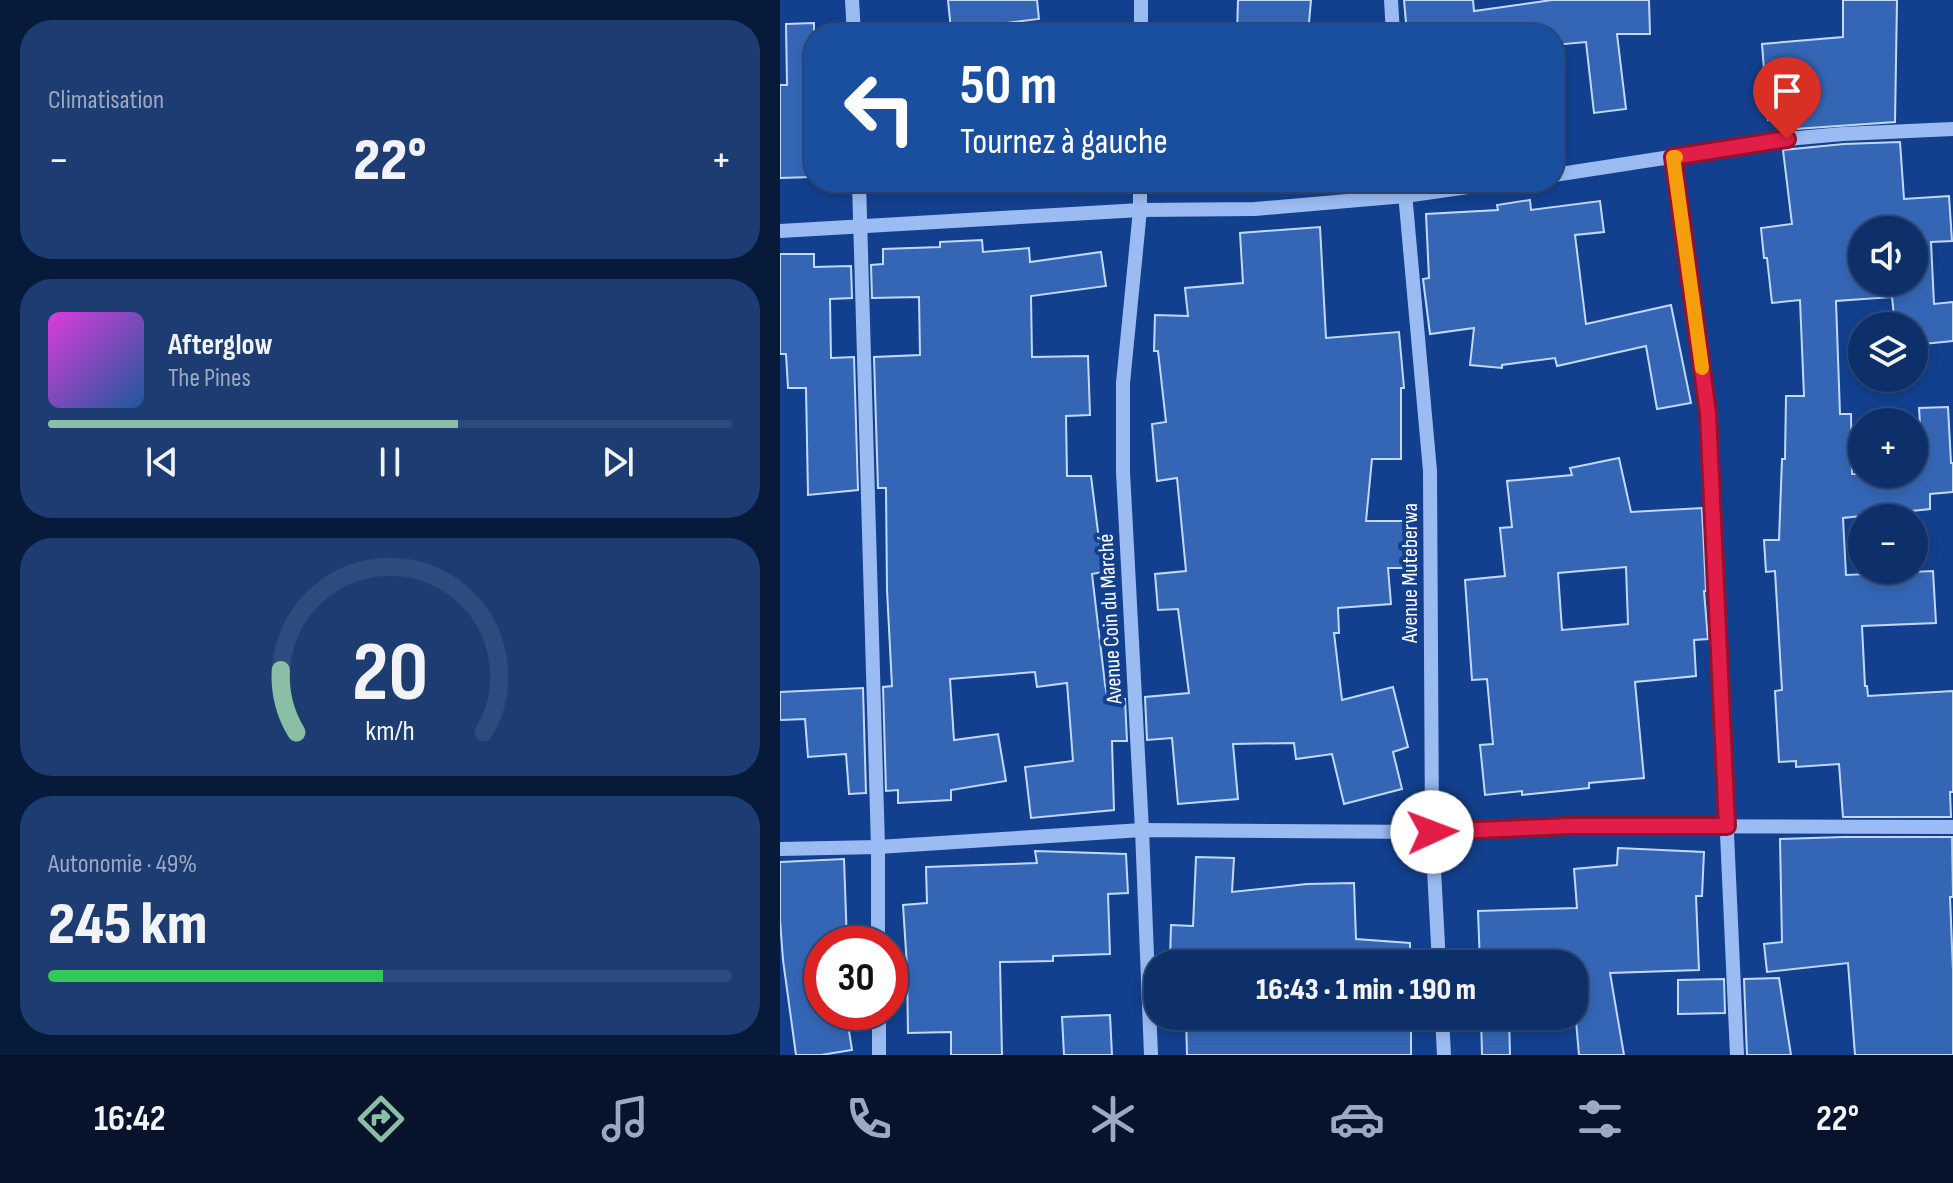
<!DOCTYPE html>
<html lang="fr">
<head>
<meta charset="utf-8">
<style>
  body { margin:0; font-family:"Sofia Sans Condensed",sans-serif; background:#1c3c72; color:#f1f3f6; height:100vh; display:flex; flex-direction:column; font-size:30px; white-space:nowrap }
  * { box-sizing:border-box; margin:0 }
  p { font-size:26px; color:#9ba9c1 }
  .icon { flex:none; width:44px; height:44px; fill:none; stroke:currentColor; stroke-width:2; stroke-linecap:round; stroke-linejoin:round }
  .map { position:relative; flex:1; overflow:hidden }
  .drawer { display:flex; flex-direction:column; gap:20px; padding:20px; background:#081a3a; width:780px }
  .drawer>* { flex:none }
  .hud { position:absolute; left:24px; top:24px; width:760px; height:168px; border-radius:32px; box-shadow:0 4px 12px #0003,0 0 0 2px #2e4b7e; background:#1a4fa0; color:#fff; overflow:hidden }
  .controls { position:absolute; left:1068px; top:216px; display:grid; gap:16px }
  .controls a { display:grid; place-items:center; width:80px; height:80px; border-radius:50%; background:#0e306a; box-shadow:0 4px 12px #0003,0 0 0 2px #2e4b7e; font-size:40px }
  .speed { position:absolute; left:24px; top:926px; display:flex; gap:16px; font-size:40px; font-weight:700; text-align:center }
  .speed>* { display:grid; place-content:center; width:104px; height:104px; border-radius:50%; background:#0e306a; box-shadow:0 4px 12px #0003,0 0 0 2px #2e4b7e; line-height:1 }
  .speed .limit { border:12px solid #d22; background:#fff; color:#111 }
  .pin { position:absolute; display:grid; place-items:center; width:68px; height:68px; color:#fff; margin:-82px -34px; border-radius:50% 50% 50% 0; rotate:-45deg; box-shadow:0 0 8px #0007 }
  .pin .icon { rotate:45deg }
  .me { position:absolute; width:88px; margin:-44px; rotate:88deg; stroke-linejoin:round; filter:drop-shadow(0 0 6px #0008) }
  .turn { display:flex; align-items:center; gap:28px; height:168px; padding:0 24px; font-size:36px }
  .turn .icon { width:104px; height:104px; stroke-width:2.5 }
  .turn b { display:block; font-size:56px; line-height:68px }
  .big { font-size:60px; font-weight:800; line-height:1.1 }
  .drawer .widget { flex:1; display:flex; flex-direction:column; justify-content:center; gap:12px; min-width:0; padding:0 28px; border-radius:32px; background:#1c3c72 }
  .drawer .dial { align-items:center; gap:0 }
  .dial svg { height:208px; overflow:visible; fill:none; stroke:#2e4b7e; stroke-width:7; stroke-linecap:round; text-anchor:middle }
  .dial text { fill:#f1f3f6; stroke:none }
  .song { display:flex; align-items:center; gap:24px }
  .cover { width:96px; height:96px; border-radius:12px; background:linear-gradient(135deg,hsl(300 70% 55%),hsl(210 70% 35%)) }
  .played { height:8px; border-radius:4px; background:linear-gradient(90deg,#8abfa5 60%,#2e4b7e 60%) }
  .keys { display:flex; justify-content:space-around; direction:ltr }
  .heat { display:flex; justify-content:space-between; align-items:center; font-size:44px; direction:ltr }
  .charge { height:12px; border-radius:6px; background:linear-gradient(90deg,#34c759 49%,#2e4b7e 0) }
  .trip { position:absolute; left:364px; top:950px; width:444px; height:80px; border-radius:32px; background:#0e306a; box-shadow:0 4px 12px #0003,0 0 0 2px #2e4b7e; font-weight:800; line-height:80px; text-align:center }
  .tab-bar { display:flex; height:128px; justify-content:space-around; align-items:center; background:#06132a; color:#9ba9c1 }
  .tab-bar .icon { width:56px; height:56px }
  .tab-bar .on { color:#8abfa5 }
  .tab-bar b { font-size:36px; color:#f1f3f6 }
  main { display:flex; flex:1; min-height:0 }
  .map>svg:first-child { display:block }
  .building { fill:#3566b5; stroke:#c2d9fd; stroke-width:2; fill-rule:evenodd }
  .lines { fill:none; stroke-linecap:round; stroke-linejoin:round }
  .minor { stroke:#9bbcf2; stroke-width:14 }
  .route-casing { stroke:#92132f; stroke-width:20 }
  .route { stroke:#e11d48; stroke-width:14 }
  .slow { stroke:#f59e0b; stroke-width:14 }
  .labels { text-anchor:middle; stroke-width:8; stroke-linejoin:round; paint-order:stroke }
  .street-label { font-size:22px; fill:#fff; stroke:#12408e }
</style>
</head>
<body>
<main>
<section class="drawer">
<div class="widget"><p>Climatisation</p>
<div class="heat"><a>−</a><b class="big">22°</b><a>+</a></div>
</div>
<div class="widget">
<div class="song"><i class="cover"></i><div><b>Afterglow</b><p>The Pines</p></div></div>
<div class="played"></div>
<div class="keys"><svg class="icon" aria-label="previous" viewBox="0 0 24 24"><path d="M18 5L8 12l10 7zM5 5v14"/></svg><svg class="icon" aria-label="pause" viewBox="0 0 24 24"><path d="M8 5v14M16 5v14"/></svg><svg class="icon" aria-label="next" viewBox="0 0 24 24"><path d="M6 5l10 7-10 7zM19 5v14"/></svg></div>
</div>
<div class="widget dial"><svg viewBox="0 0 100 80">
<path d="M14 69A42 42 0 1 1 86 69"/>
<path d="M14 69A42 42 0 0 1 8 45" stroke="#8abfa5"/>
<text x="50" y="56" font-size="32" font-weight="700">20</text>
<text x="50" y="72" font-size="11">km/h</text>
</svg></div>
<div class="widget"><p>Autonomie · 49%</p><b class="big">245 km</b><div class="charge"></div></div>
</section>
<div class="map">
<svg width="1173" height="1055" viewBox="0 0 1173 1055">
  <rect width="100%" height="100%" fill="#12408e"/>
  <!-- building -->
  <g class="building">
    <polygon points="168,0 257,0 259,19 218,24 219,34 179,34 179,29 171,30"/>
    <polygon points="458,0 531,0 528,34 457,34"/>
    <polygon points="624,0 693,0 694,11 772,0 869,0 870,34 837,34 846,109 814,113 806,42 774,45 774,34 627,34"/>
    <polygon points="1063,0 1117,0 1115,122 1001,130 1000,119 988,120 982,44 1063,37"/>
    <polygon points="34,23 34,118 30,118 31,177 0,178 0,85 7,85 6,24"/>
    <path d="M 1120,142 L 1124,199 L 1169,196 L 1172,241 L 1151,242 L 1154,304 L 1173,302 L 1173,341 L 1134,345 L 1134,326 L 1115,326 L 1112,297 L 1056,301 L 1060,414 L 1071,414 L 1072,474 L 1134,474 L 1134,424 L 1140,424 L 1139,408 L 1168,407 L 1171,463 L 1173,463 L 1173,492 L 1150,494 L 1150,509 L 1063,518 L 1066,575 L 1153,571 L 1156,623 L 1082,626 L 1085,686 L 1087,686 L 1088,696 L 1173,691 L 1173,792 L 1170,792 L 1171,817 L 1063,817 L 1059,764 L 1016,767 L 1016,761 L 999,762 L 995,691 L 1002,690 L 995,571 L 986,572 L 984,540 L 999,540 L 1002,459 L 1005,459 L 1006,396 L 1024,396 L 1020,300 L 992,303 L 987,258 L 984,258 L 981,228 L 1012,224 L 1003,150 L 1064,144 ZM 1082,230 L 1134,230 L 1134,282 L 1082,282 Z"/>
    <polygon points="750,200 751,210 820,201 824,232 795,235 806,324 891,305 911,403 877,409 866,346 777,366 775,358 722,365 722,368 690,365 694,328 650,334 643,279 649,278 646,214 718,210 717,205"/>
    <polygon points="540,227 546,338 619,332 624,388 621,388 621,459 592,459 586,521 627,521 628,568 608,568 611,604 558,608 559,633 554,633 562,700 613,687 628,747 613,752 622,789 564,804 552,754 516,759 514,743 453,744 458,799 398,804 392,738 367,740 365,697 409,693 398,609 378,610 375,574 406,571 397,478 377,481 372,424 386,422 378,351 374,351 375,315 408,316 405,288 463,283 460,233"/>
    <polygon points="202,240 203,252 249,248 250,262 321,252 326,286 251,296 252,357 308,356 310,415 286,416 287,476 311,476 323,572 312,574 325,684 328,700 345,699 347,741 332,741 334,810 251,818 245,767 293,761 287,683 257,687 255,672 170,679 174,740 218,734 226,781 171,790 171,800 118,803 118,790 106,791 103,687 112,686 107,590 106,488 98,488 94,357 140,355 139,297 92,298 91,265 103,264 103,249 160,247 160,242"/>
    <polygon points="0,254 34,254 34,267 71,266 72,298 50,299 51,358 74,357 78,490 28,495 26,388 8,388 6,354 0,354"/>
    <path d="M 839,458 L 851,512 L 922,508 L 926,591 L 924,591 L 928,639 L 914,640 L 916,676 L 855,682 L 864,778 L 809,783 L 809,788 L 742,795 L 742,791 L 705,795 L 700,745 L 713,744 L 707,679 L 692,680 L 685,580 L 725,576 L 720,528 L 732,527 L 727,481 L 792,475 L 790,468 ZM 846,567 L 848,624 L 782,630 L 778,573 Z"/>
    <polygon points="83,688 86,793 69,794 66,754 28,757 25,719 0,720 0,692"/>
    <polygon points="1064,837 1172,837 1173,897 1170,897 1173,971 1173,1055 1075,1055 1068,963 987,972 984,944 1002,942 1000,839"/>
    <polygon points="838,848 924,852 922,896 916,896 919,970 830,973 844,1055 799,1055 794,998 794,964 700,964 698,911 797,908 794,869 837,865"/>
    <polygon points="255,851 346,854 348,893 328,894 330,954 273,956 273,961 220,962 222,1055 171,1055 171,1032 128,1033 127,967 123,905 147,903 146,867 257,863"/>
    <polygon points="416,857 454,858 452,892 527,884 574,883 576,939 630,943 630,964 488,964 488,958 390,959 391,925 413,926"/>
    <polygon points="64,859 67,944 42,944 42,1012 66,1012 72,1050 41,1055 16,1055 3,960 0,920 0,862"/>
    <polygon points="999,978 1011,1055 967,1055 964,979"/>
    <polygon points="944,979 945,1013 898,1014 898,980"/>
    <polygon points="330,1015 332,1055 284,1055 282,1017"/>
    <polygon points="406,1016 631,1016 631,1055 407,1055"/>
    <polygon points="701,1016 729,1016 730,1055 702,1055"/>
  </g>
  <g class="lines">
    <!-- minor -->
    <g class="minor">
      <polyline points="72,0 74,34"/>
      <polyline points="611,0 613,34"/>
      <polyline points="361,34 361,0"/>
      <polyline points="893,157 928,413 957,1055"/>
      <polyline points="774,175 1007,139 1063,134 1173,129"/>
      <polyline points="79,182 98,847 98,944"/>
      <polyline points="360,182 360,210 343,383 343,472 362,830 371,1055"/>
      <polyline points="624,182 650,471 652,832 659,964"/>
      <polyline points="0,231 360,210 475,209 625,196 723,182"/>
      <polyline points="0,849 98,847 362,830 652,832 789,826 1173,827"/>
      <polyline points="99,1012 99,1055"/>
      <polyline points="662,1016 664,1055"/>
    </g>
  </g>
  <g class="lines">
    <defs>
      <polyline id="route" points="652,832 789,826 947,826 928,413 893,157 1007,139"/>
    </defs>
    <!-- route casing -->
    <use href="#route" class="route-casing"/>
    <!-- route -->
    <use href="#route" class="route"/>
    <!-- slow -->
    <polyline class="slow" points="896,157 893,157 922,368"/>
  </g>
  <g class="labels">
    <!-- street labels -->
    <g class="street-label">
      <text transform="translate(629 573) rotate(-90)" y="8">Avenue Muteberwa</text>
      <text transform="translate(329 619) rotate(-93)" y="8">Avenue Coin du Marché</text>
    </g>
  </g>
</svg>
<div class="controls">
<a><svg class="icon" aria-label="sound" viewBox="0 0 24 24"><path d="M4 9h4l5-4v14l-5-4H4zM17 9q2 3 0 6"/></svg></a>
<a><svg class="icon" aria-label="layers" viewBox="0 0 24 24"><path d="M12 4l9 5-9 5-9-5zM3 14l9 5 9-5"/></svg></a>
<a>+</a>
<a>−</a>
</div>
<div class="speed"><div class="limit">30</div></div>
<div class="pin" style="left:1007px;top:139px;background:#d93025"><svg class="icon" aria-label="arrive" viewBox="0 0 24 24"><path d="M6 21V4h12l-3 4 3 4H6"/></svg></div>
<svg class="me" style="left:652px;top:832px" viewBox="-20 -20 40 40"><circle r="19" fill="#fff"/><path d="M0-13L10 11 0 6-10 11z" fill="#e11d48"/></svg>
<div class="trip">16:43 · 1 min · 190 m</div>
<div class="hud">
<div class="turn"><svg class="icon" aria-label="left" viewBox="0 0 24 24"><path d="M17 20v-9H6M10 6l-5 5 5 5"/></svg><div><b>50 m</b>Tournez à gauche</div></div>
</div>
</div>
</main>
<nav class="tab-bar">
<b>16:42</b>
<svg class="icon on" aria-label="directions" viewBox="0 0 24 24"><path d="M12 3l9 9-9 9-9-9zM9 14v-3h6M13 9l2 2-2 2"/></svg>
<svg class="icon" aria-label="music" viewBox="0 0 24 24"><path d="M9 18V5l10-2v13"/><circle cx="6" cy="18" r="3"/><circle cx="16" cy="16" r="3"/></svg>
<svg class="icon" aria-label="phone" viewBox="0 0 24 24"><path d="M5 4h4l2 5-3 2q2 4 5 5l2-3 5 2v4C11 20 4 13 5 4z"/></svg>
<svg class="icon" aria-label="climate" viewBox="0 0 24 24"><path d="M12 3v18M4 7l16 10M4 17L20 7"/></svg>
<svg class="icon" aria-label="car" viewBox="0 0 24 24"><path d="M5 17H2v-5l4-1 3-4h7l3 4 3 1v5h-3M9 17h6M6 11h13"/><circle cx="7" cy="17" r="2"/><circle cx="17" cy="17" r="2"/></svg>
<svg class="icon" aria-label="filters" viewBox="0 0 24 24"><path d="M4 7h16M4 17h16"/><circle cx="9" cy="7" r="2"/><circle cx="15" cy="17" r="2"/></svg>
<b>22°</b>
</nav>
</body>
</html>
